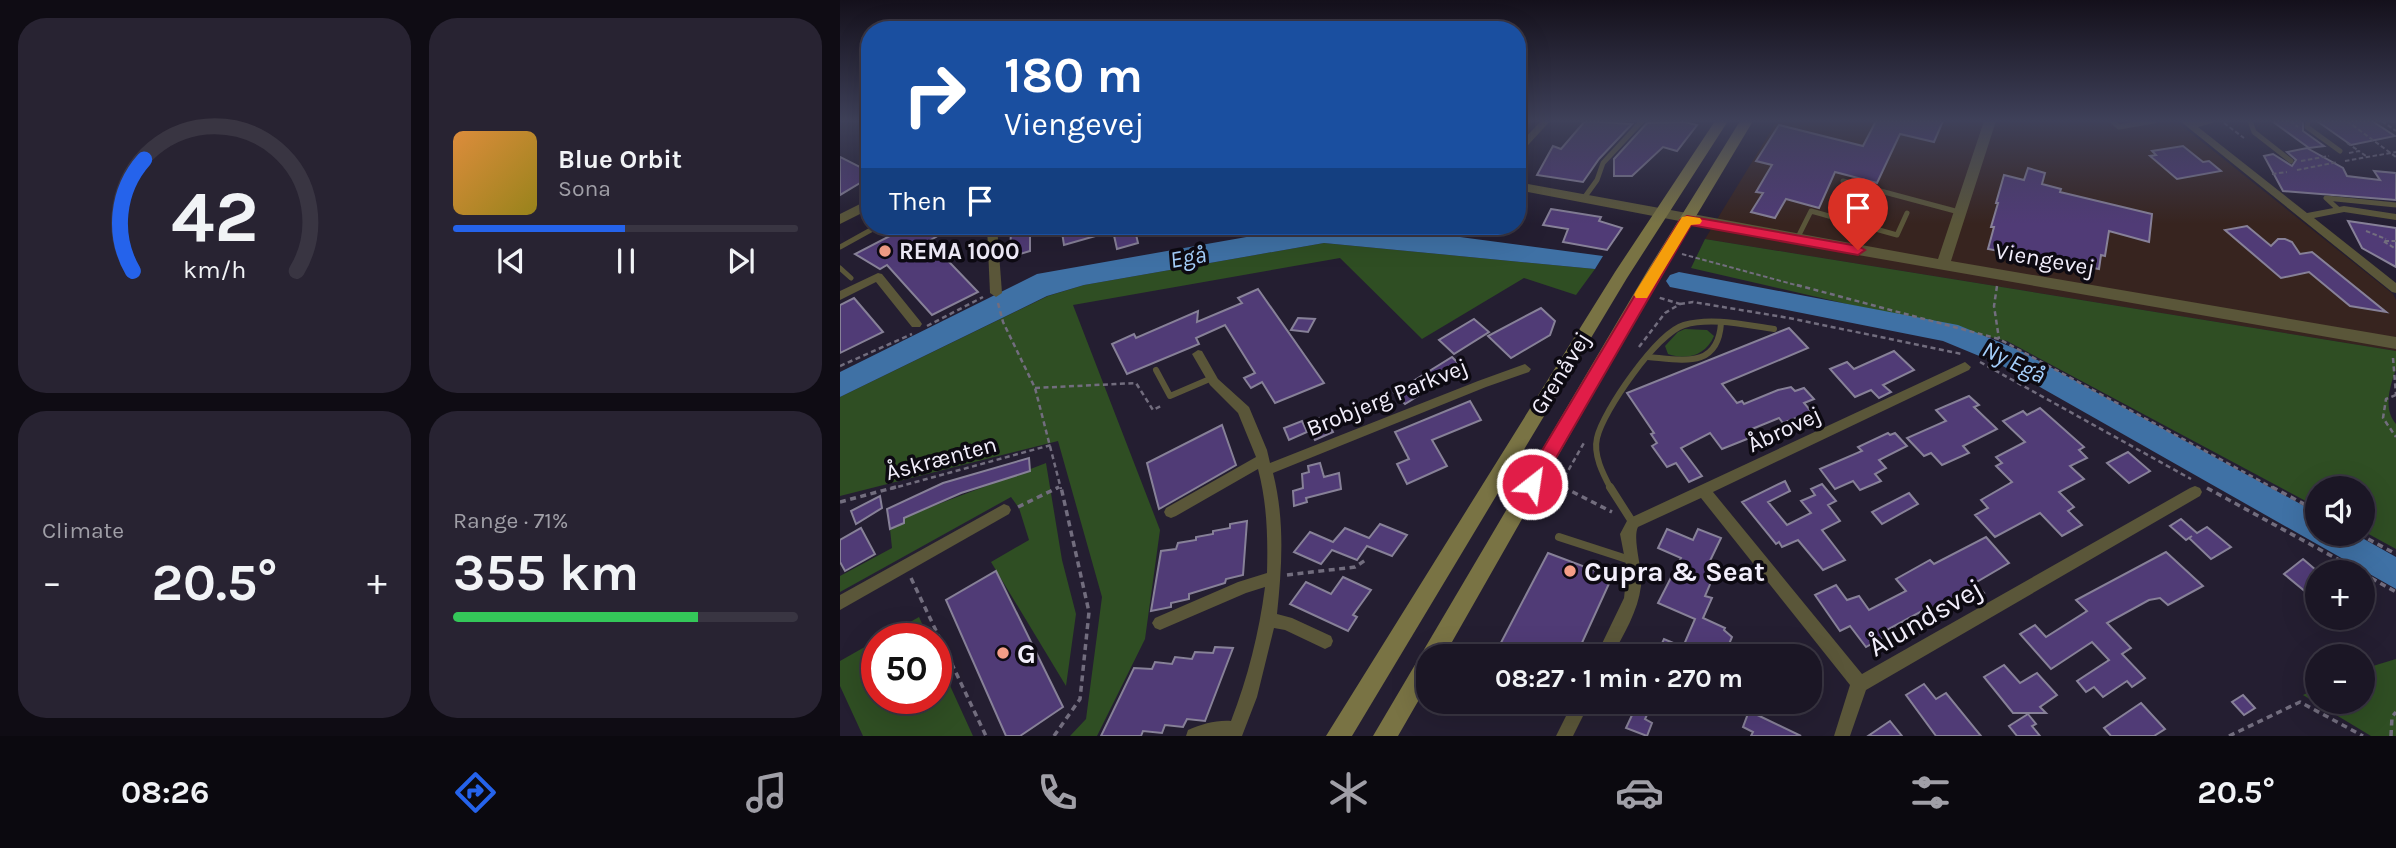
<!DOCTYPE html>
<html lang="en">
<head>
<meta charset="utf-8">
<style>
  body { margin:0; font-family:Karla,sans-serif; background:#282332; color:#f1f3f6; height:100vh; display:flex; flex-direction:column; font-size:26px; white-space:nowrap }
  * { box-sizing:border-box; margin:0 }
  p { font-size:23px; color:#a09fa7 }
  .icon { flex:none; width:38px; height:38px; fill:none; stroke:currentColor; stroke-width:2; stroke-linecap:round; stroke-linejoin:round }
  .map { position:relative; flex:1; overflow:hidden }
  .sheet { display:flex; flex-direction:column; gap:18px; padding:18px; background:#0f0c14; width:840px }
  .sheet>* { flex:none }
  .guide { position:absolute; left:21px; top:21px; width:665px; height:214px; border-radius:28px; box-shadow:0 7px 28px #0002,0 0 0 2px #393542; background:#1a4fa0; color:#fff; overflow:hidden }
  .buttons { position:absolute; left:1465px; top:476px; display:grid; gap:14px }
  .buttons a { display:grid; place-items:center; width:70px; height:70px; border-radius:50%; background:#1b1625; box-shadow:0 7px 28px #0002,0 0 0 2px #393542; font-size:35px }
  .speed { position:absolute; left:21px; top:623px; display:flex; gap:14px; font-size:35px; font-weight:700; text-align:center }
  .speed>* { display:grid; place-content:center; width:91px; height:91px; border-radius:50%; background:#1b1625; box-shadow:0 7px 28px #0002,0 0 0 2px #393542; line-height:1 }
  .speed .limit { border:10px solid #d22; background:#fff; color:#111 }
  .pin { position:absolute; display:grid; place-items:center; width:60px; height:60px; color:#fff; margin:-72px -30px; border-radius:50% 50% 50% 0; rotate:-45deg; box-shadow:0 0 7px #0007 }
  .pin .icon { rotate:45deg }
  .me { position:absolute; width:77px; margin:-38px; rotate:30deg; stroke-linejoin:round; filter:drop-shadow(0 0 5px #0008) }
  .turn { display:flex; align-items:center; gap:24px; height:147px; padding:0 28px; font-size:32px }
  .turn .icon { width:91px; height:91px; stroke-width:2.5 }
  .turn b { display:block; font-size:49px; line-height:60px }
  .then { display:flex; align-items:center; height:66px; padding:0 28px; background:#0003; gap:14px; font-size:26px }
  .big { font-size:52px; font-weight:700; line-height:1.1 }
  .sheet .tile { flex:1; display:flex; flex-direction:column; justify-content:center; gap:10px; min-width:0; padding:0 24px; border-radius:28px; background:#282332 }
  .sheet .dial { align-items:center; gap:0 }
  .dial svg { height:182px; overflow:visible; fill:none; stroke:#393542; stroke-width:7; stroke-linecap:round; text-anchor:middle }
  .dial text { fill:#f1f3f6; stroke:none }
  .song { display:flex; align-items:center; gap:21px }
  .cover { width:84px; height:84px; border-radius:10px; background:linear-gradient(135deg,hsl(30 70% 55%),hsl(50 70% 35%)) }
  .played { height:7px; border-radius:4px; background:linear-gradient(90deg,#2563eb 50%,#393542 50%) }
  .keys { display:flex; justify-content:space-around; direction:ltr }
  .heat { display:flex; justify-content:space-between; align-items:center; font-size:38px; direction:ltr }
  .charge { height:10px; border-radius:5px; background:linear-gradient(90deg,#34c759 71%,#393542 0) }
  .sheet .tiles { flex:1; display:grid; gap:18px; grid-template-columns:repeat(2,1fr) }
  .trip { position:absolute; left:576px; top:644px; width:406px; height:70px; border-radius:28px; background:#1b1625; box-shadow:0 7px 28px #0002,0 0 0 2px #393542; font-weight:700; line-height:70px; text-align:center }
  .menu { display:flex; height:112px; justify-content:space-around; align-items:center; background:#0b090f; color:#a09fa7 }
  .menu .icon { width:49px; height:49px }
  .menu .current { color:#2563eb }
  .menu b { font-size:32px; color:#f1f3f6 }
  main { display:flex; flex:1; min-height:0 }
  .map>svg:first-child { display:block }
  .industrial { fill:#37241f }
  .green { fill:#2f4e23 }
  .water { fill:#3f71a5 }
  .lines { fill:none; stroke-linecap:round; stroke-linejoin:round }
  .river { fill:#3f71a5; fill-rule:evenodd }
  .building { fill:#503b76; stroke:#878198; stroke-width:2 }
  .path-far2 { stroke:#726d7e; stroke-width:2; stroke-dasharray:4.5 2.5; stroke-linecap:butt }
  .path-far1 { stroke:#726d7e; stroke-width:2.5; stroke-dasharray:5 3.5; stroke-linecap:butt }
  .path { stroke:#726d7e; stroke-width:3.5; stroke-dasharray:6 4.5; stroke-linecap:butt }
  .service-far2 { stroke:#5a5639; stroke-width:5 }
  .service-far1 { stroke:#5a5639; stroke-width:6 }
  .service { stroke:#5a5639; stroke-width:8 }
  .minor { fill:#5a5639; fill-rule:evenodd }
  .tertiary { fill:#5a5639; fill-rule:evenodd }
  .secondary { fill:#797344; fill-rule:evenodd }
  .route { fill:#e11d48; stroke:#92132f; stroke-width:2 }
  .slow { fill:#f59e0b }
  .poi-dot { fill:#f49e87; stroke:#0d0a12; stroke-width:2.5 }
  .labels { text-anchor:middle; stroke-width:7; stroke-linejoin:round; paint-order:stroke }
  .poi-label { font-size:23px; font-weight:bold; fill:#f2eefb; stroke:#0d0a12; text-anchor:start }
  .street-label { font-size:23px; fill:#f2eefb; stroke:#0d0a12 }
  .water-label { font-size:24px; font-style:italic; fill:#a5cffb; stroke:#0d0a12 }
  .near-poi-label { font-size:28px; font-weight:bold; fill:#f2eefb; stroke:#0d0a12; text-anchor:start }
  .near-street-label { font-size:28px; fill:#f2eefb; stroke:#0d0a12 }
</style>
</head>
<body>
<main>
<section class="sheet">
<div class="tiles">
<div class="tile dial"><svg viewBox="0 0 100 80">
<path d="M14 69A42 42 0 1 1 86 69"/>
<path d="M14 69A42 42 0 0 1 19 20" stroke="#2563eb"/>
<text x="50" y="56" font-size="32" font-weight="700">42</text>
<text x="50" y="72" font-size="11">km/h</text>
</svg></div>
<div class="tile">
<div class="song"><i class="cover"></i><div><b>Blue Orbit</b><p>Sona</p></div></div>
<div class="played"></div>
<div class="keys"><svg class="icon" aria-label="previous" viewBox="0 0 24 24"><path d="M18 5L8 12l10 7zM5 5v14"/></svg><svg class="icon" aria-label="pause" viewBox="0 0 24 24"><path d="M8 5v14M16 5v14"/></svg><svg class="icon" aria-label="next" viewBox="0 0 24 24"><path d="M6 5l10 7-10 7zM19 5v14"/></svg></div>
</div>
<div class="tile"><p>Climate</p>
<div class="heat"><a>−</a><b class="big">20.5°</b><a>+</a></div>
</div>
<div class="tile"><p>Range · 71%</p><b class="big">355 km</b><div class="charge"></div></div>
</div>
</section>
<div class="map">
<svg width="1556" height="736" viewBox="0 0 1556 736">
  <rect width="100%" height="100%" fill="#241e31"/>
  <!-- industrial -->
  <polygon class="industrial" points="937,121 1336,121 1553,294 1556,300 1556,351 865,239"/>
  <!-- green -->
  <g class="green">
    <path d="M 865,239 L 1556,351 C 1556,356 1556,364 1556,369 C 1551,384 1542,408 1556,424 L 1556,549 L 1523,531 L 1522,488 L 1477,488 L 1477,507 L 1167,341 L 851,268 Z"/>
    <polygon points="484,243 755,269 736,295 684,278 582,339 500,258 233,305 320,530 305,639 257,736 230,736 246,719 262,597 218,441 0,496 0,397 208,296 244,285"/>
    <path d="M 845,329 L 867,330 L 874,336 C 866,355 847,361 828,354 L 825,346 L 838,332 Z"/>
    <path d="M 206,463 L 222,560 L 236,614 L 226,686 L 151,562 L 189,540 L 179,508 L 171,497 L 0,592 L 0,576 L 52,548 L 50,529 L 64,523 L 64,518 C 111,498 161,481 206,463 Z"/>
    <polygon points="79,617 89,639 40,639"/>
    <polygon points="37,640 37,698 96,698 96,655 133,736 23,736 0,686 0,661"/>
    <polygon points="1556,659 1556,736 1531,736 1463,695 1477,688 1477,702 1522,702 1523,669"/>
  </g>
  <!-- water -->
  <polygon class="water" points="468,226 537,226 763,256 755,269 484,243 244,285 207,296 0,397 0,372 197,274"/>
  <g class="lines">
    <!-- river -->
    <polygon class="river" points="839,272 1118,325 1181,351 1477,513 1477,534 1515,534 1556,557 1556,589 1161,365 1103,341 830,287 826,281 830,275"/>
  </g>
  <!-- building -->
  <g class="building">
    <polygon points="745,121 792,124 759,159 743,182 697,175 713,146 721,149"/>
    <polygon points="1036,121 1103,121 1094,142 1060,134 1037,183 995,172 979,208 946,199 935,218 911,212 923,193 916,192 932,165 916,161 939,125 1023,146"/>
    <polygon points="1432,121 1463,121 1463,131 1484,146 1469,148"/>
    <polygon points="1477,121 1532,121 1555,136 1511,145"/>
    <polygon points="845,122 857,125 837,151 823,147 792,176 774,176 774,159 807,123"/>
    <polygon points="1343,146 1363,162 1369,161 1381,171 1337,179 1310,156 1316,155 1312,151"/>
    <polygon points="1467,148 1503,168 1507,176 1540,180 1534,171 1556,173 1556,200 1443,191 1424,156 1433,154 1452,166 1456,160 1447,152"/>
    <polygon points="0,157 30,172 30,177 0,195"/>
    <polygon points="1188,168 1205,173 1202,184 1221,189 1220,192 1312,214 1309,242 1269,231 1265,256 1261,255 1259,269 1148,249 1154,227 1151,227 1158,203 1156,203 1164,175 1184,180"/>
    <polygon points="711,209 761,217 759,221 782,228 767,250 723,242 728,229 703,225"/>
    <polygon points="1508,221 1556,228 1556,267 1522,248"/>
    <polygon points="69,226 115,226 89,241 138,292 92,315 47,265 40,269 15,254"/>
    <polygon points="186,226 186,233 190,231 190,251 170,257 171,229"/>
    <polygon points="221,226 294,226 298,243 277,249 273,231 224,245"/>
    <polygon points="1407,226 1431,246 1438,239 1445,239 1452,242 1460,254 1472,252 1546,312 1510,306 1469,272 1441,278 1385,230"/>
    <polygon points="418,289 484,383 435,403 422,382 411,388 404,378 415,373 385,325 356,338 359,344 287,374 272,344 294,334 296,338 358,311 357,322 402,303 398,298"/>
    <polygon points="14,298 43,332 0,353 0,305"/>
    <polygon points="701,308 715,321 710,335 671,358 648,336"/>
    <polygon points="458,318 475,319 468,332 451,330"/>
    <polygon points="634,319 649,332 614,354 599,340"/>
    <polygon points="949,328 968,348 882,384 897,403 902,401 904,404 938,390 951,387 955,391 964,388 974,399 964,403 975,416 959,422 956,418 943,423 939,418 907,431 912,437 882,449 870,433 841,448 862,476 849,482 836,463 827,467 812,446 817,443 811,434 814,433 787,393"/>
    <polygon points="1054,351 1074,370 1043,385 1051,392 1039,398 1031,390 1015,397 990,369 1007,362 1014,369"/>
    <polygon points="612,357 623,368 565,404 554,393"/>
    <polygon points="1129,396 1139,405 1134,407 1157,429 1123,446 1129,453 1102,465 1091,453 1084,456 1067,438 1106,421 1096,410"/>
    <polygon points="630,401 641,420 592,440 607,466 567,484 557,464 569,459 555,432"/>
    <polygon points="1200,408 1244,447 1239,450 1247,458 1230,466 1244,479 1219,492 1234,507 1228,511 1242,525 1222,536 1200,513 1155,537 1135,515 1148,508 1141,500 1172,482 1156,466 1162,463 1156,457 1185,442 1163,421 1183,411 1187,415"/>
    <polygon points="479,418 481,421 486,419 493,432 475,440 467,423"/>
    <polygon points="462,421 467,432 449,440 444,428"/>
    <polygon points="382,425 396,465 319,509 307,463"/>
    <polygon points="1048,433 1050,435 1055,433 1067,446 1039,460 1046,468 1035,474 1041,481 1020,490 1013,481 995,489 980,469 1022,451 1018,447"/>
    <polygon points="1288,452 1310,471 1289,483 1267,463"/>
    <polygon points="189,458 190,471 121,493 64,518 64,523 50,529 47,509 103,483"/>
    <polygon points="480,463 484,477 499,473 501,489 466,498 467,502 454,506 453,491 463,488 462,474 469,472 468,466"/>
    <polygon points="945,481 950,491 928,502 947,525 971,513 961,501 975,495 971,489 982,484 996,501 988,505 1000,521 982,530 1005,560 983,570 958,540 942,547 939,542 936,544 902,502"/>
    <polygon points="1069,493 1078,504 1042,524 1032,512"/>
    <polygon points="40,496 42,508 16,524 11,511"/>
    <polygon points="1341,519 1357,533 1367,527 1391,547 1371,559 1349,538 1352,536 1346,540 1330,526"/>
    <polygon points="407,521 403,575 386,579 385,583 349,594 349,599 331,603 331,607 311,611 321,551 336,549 338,543 356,540 356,537 373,534 373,531 390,528 390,524"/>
    <polygon points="540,524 567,535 552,556 527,546 517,560 492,550 481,564 454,552 470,532 493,542 505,528 529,538"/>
    <polygon points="21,528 35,554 5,571 0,562 0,540"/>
    <polygon points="827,529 853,540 858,529 881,538 868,565 877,568 865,596 872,598 863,618 885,628 884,630 892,637 884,656 865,651 864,656 816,656 824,639 843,647 855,619 818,603 841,558 818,548"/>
    <polygon points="1146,537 1169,563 1135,583 1144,593 1130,601 1123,593 1101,606 1100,604 1084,613 1082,611 1041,633 1044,637 1026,647 1010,626 1000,631 975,595 996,585 1007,600 1019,596 1029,610 1066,591 1056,579 1090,560 1094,564"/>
    <polygon points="1326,552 1363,586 1328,605 1320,598 1309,600 1267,623 1291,648 1282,654 1305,678 1292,687 1287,681 1263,697 1254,687 1246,692 1237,681 1269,660 1252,642 1211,669 1180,634 1195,625 1206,637 1247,611 1236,600"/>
    <polygon points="708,553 772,577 736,656 654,656"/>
    <polygon points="1463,559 1477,571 1477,586 1467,593 1444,574"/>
    <polygon points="156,571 223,707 180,736 166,736 106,600"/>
    <polygon points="503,577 531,590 513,615 517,617 508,631 450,604 466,582 491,594"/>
    <polygon points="375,647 393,648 365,721 347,719 343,727 325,725 322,733 303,731 301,736 261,736 294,668 312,669 315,662 332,664 335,657 352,659 355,652 373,653"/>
    <polygon points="1164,665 1180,683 1197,673 1217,695 1200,707 1206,713 1173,713 1144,677"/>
    <polygon points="1084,684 1096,699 1106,693 1141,736 1096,736 1066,695"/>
    <polygon points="1403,695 1415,708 1404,715 1392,702"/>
    <polygon points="767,702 813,702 805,719 812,723 807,736 786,728 793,713"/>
    <polygon points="1301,703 1325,729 1314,736 1271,736 1264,728"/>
    <polygon points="909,711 961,736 911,736 913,732 903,727"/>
    <polygon points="1188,714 1196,724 1192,726 1200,736 1177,736 1169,726"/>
    <polygon points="1050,721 1062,736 1028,736"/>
  </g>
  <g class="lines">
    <!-- path-far2 -->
    <g class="path-far2">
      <polyline points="1450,121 1458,127"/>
      <polyline points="1507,121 1556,157"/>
      <polyline points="1542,121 1556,131"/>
      <polyline points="1550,121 1556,123"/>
      <polyline points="1384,123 1404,138"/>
      <polyline points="1507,143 1519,151"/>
      <polyline points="1509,153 1519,151 1526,156"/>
      <polyline points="1461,161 1489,156"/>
      <polyline points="1505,161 1556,152"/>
      <polyline points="1457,170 1498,162"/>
      <polyline points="1432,174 1447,172"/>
      <polyline points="1526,231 1546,239"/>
      <polyline points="1556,241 1543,241 1556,249"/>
      <polyline points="842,254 963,287"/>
    </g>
    <!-- path-far1 -->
    <g class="path-far1">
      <polyline points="957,285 1159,339 1435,489"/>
      <polyline points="1157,286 1154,306 1159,339"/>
      <polyline points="158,303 163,322 195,388 221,489"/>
      <polyline points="840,304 853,302 949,318 1122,354"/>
      <polyline points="87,326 143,297"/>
      <polyline points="799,347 825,313 840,304 817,297"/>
      <polyline points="1553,358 1556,395"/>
      <polyline points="1140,362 1351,479"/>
      <polyline points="0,366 72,334"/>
      <polyline points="195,388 296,383 313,410 323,405"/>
      <polyline points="1556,395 1546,399 1543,418 1556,437"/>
      <polyline points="50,489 211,445"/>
      <polyline points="216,489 219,487"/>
      <polyline points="727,489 720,485 745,441"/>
    </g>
    <!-- path -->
    <g class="path">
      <polyline points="723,487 772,512"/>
      <polyline points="1432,487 1477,511"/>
      <polyline points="1367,488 1521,572"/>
      <polyline points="0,502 56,487"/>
      <polyline points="178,507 219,487"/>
      <polyline points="1519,534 1556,554"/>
      <polyline points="1522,573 1556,592"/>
      <polyline points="447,575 515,567 527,559"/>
      <polyline points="71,578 146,736"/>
      <polyline points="214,736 240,699 249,612 221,487"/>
      <polyline points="1389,736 1460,702 1523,736"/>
      <polyline points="1551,736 1552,717 1556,712"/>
    </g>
    <!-- service-far2 -->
    <g class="service-far2">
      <polyline points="1410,121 1414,132 1451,161"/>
      <polyline points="1468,121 1467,127 1500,151"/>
      <polyline points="1273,122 1279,127 1314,121"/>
      <polyline points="1003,181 1119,212"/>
      <polyline points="744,198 757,180 763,163 802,121"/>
      <polyline points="1499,210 1486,198 1556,205"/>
      <polyline points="957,239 971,211 1057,235 1067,213"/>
      <polyline points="0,247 38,226"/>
      <polyline points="0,268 11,278"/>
    </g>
    <!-- service-far1 -->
    <g class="service-far1">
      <path d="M 808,357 C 843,360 878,369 881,323"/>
      <polyline points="316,370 330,396 372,378"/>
      <path d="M 771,489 C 763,474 753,455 757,438 C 763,411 817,333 844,325 C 872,317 905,325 934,329"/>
    </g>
    <!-- service -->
    <g class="service">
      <polyline points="770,487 793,523"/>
      <polyline points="719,537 790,560"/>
    </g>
    <!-- minor -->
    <g class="minor">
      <polygon points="701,121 710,121 680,154 677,155 677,146"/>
      <polygon points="1340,121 1379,121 1358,127 1467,213 1504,206 1556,214 1556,220 1504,212 1474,218 1556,283 1556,293 1552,292"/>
      <polygon points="147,226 157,226 162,293 156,297 150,293"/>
      <polygon points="38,273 42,274 80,321 82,324 80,327 72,327 36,282 0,300 0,291"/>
      <path d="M 358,350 L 362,351 L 378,379 L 409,407 L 427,450 L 430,463 L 638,381 L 685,364 L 691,369 L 689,372 L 646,387 L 433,473 C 445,520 442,567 437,614 L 452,618 L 491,636 L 493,641 L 491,646 L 485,649 L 445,630 L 434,628 L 417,697 L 402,736 L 346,736 L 348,730 C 362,724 376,720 391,721 C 408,677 419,633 425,587 L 406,593 L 320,630 L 315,628 L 312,623 L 315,618 L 398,582 L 427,573 C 428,537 427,503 418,469 L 336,516 L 331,518 L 326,516 L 324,512 L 326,508 L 416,457 L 398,413 L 370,385 L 352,354 Z"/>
      <path d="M 1125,362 L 1131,367 L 1129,370 L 873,492 L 1022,674 L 1350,488 L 1355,486 L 1360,488 L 1362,492 L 1360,496 L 1026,690 L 1010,736 L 994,736 L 1010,685 L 861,498 L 798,527 C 792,539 803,569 801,586 C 798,611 784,634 772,656 L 756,656 L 784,598 L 787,570 L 780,534 L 788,519 Z"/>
      <polygon points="164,504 169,506 171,510 169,514 0,610 0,595"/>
      <polygon points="733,702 750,702 733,736 716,736"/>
    </g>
    <!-- tertiary -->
    <g class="tertiary">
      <polygon points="1144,121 1156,121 1111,261 1556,337 1556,349 1018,255 677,190 677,182 1098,259"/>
      <polygon points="30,199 30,209 0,224 0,214"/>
    </g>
    <!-- secondary -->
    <g class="secondary">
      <polygon points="875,121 888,121 787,278 512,736 486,736 775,272"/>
      <polygon points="900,121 913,121 825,268 604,656 588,656 588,684 558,736 533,736 809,268"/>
    </g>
  </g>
  <!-- sky -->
  <linearGradient id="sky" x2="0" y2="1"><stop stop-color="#14101b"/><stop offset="0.54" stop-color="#3f415a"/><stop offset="1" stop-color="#3f415a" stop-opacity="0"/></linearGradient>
  <rect width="1556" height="224" fill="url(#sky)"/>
  <!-- route -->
  <polygon class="route" points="847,216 1018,246 1025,250 1018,255 851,225 698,489 692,491 685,489 683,484 685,479 840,220"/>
  <!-- slow -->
  <polygon class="slow" points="847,216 860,218 862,221 860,224 851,225 807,298 796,298 794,295 796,291 842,217"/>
  <!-- markers -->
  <g class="poi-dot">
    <circle cx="45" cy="251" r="7"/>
    <circle cx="730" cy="571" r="7"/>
    <circle cx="163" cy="653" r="7"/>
  </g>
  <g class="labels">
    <!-- poi labels -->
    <g class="poi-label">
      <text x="59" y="259">REMA 1000</text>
    </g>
    <!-- street labels -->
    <g class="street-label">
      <text transform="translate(1205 259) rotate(10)" y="8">Viengevej</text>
      <text transform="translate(720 373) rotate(-58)" y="8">Grenåvej</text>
      <text transform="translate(547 397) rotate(-22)" y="8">Brobjerg Parkvej</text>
      <text transform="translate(944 429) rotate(-25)" y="8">Åbrovej</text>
      <text transform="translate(101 458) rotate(-15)" y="8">Åskrænten</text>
    </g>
    <!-- water labels -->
    <g class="water-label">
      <text transform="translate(348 257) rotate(-10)" y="8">Egå</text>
      <text transform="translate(1174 362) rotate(26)" y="8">Ny Egå</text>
    </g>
    <!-- near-poi labels -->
    <g class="near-poi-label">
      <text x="744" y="581">Cupra &amp; Seat</text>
      <text x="177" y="663">G</text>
    </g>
    <!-- near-street labels -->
    <g class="near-street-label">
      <text transform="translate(1085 617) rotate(-30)" y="10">Ålundsvej</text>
    </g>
  </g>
</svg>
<div class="buttons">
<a><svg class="icon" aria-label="sound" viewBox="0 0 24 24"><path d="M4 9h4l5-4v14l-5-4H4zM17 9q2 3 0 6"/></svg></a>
<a>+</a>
<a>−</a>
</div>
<div class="speed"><div class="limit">50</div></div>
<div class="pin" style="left:1018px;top:250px;background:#d93025"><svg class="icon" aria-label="arrive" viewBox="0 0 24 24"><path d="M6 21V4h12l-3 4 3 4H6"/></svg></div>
<svg class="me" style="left:692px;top:484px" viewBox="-20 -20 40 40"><circle r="17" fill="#e11d48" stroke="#fff" stroke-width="3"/><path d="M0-11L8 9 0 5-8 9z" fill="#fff"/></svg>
<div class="trip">08:27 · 1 min · 270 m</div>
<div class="guide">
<div class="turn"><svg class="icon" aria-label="right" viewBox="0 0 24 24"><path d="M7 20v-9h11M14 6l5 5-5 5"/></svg><div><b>180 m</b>Viengevej</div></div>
<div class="then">Then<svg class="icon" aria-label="arrive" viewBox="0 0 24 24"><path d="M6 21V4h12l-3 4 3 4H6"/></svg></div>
</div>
</div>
</main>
<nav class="menu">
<b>08:26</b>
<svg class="icon current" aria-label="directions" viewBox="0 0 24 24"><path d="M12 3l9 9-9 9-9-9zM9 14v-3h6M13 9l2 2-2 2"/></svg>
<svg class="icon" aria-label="music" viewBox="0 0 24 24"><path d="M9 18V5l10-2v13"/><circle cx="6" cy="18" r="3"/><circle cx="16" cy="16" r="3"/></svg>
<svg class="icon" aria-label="phone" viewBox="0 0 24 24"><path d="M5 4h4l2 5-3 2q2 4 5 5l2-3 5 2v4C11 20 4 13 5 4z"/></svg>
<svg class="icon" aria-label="climate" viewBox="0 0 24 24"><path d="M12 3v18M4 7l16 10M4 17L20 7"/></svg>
<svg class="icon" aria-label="car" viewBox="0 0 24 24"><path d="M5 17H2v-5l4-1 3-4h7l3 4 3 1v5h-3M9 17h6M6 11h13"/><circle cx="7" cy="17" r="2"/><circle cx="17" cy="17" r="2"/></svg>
<svg class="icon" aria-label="filters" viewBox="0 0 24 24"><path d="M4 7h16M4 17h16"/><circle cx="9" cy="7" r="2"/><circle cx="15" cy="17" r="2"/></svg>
<b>20.5°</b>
</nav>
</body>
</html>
